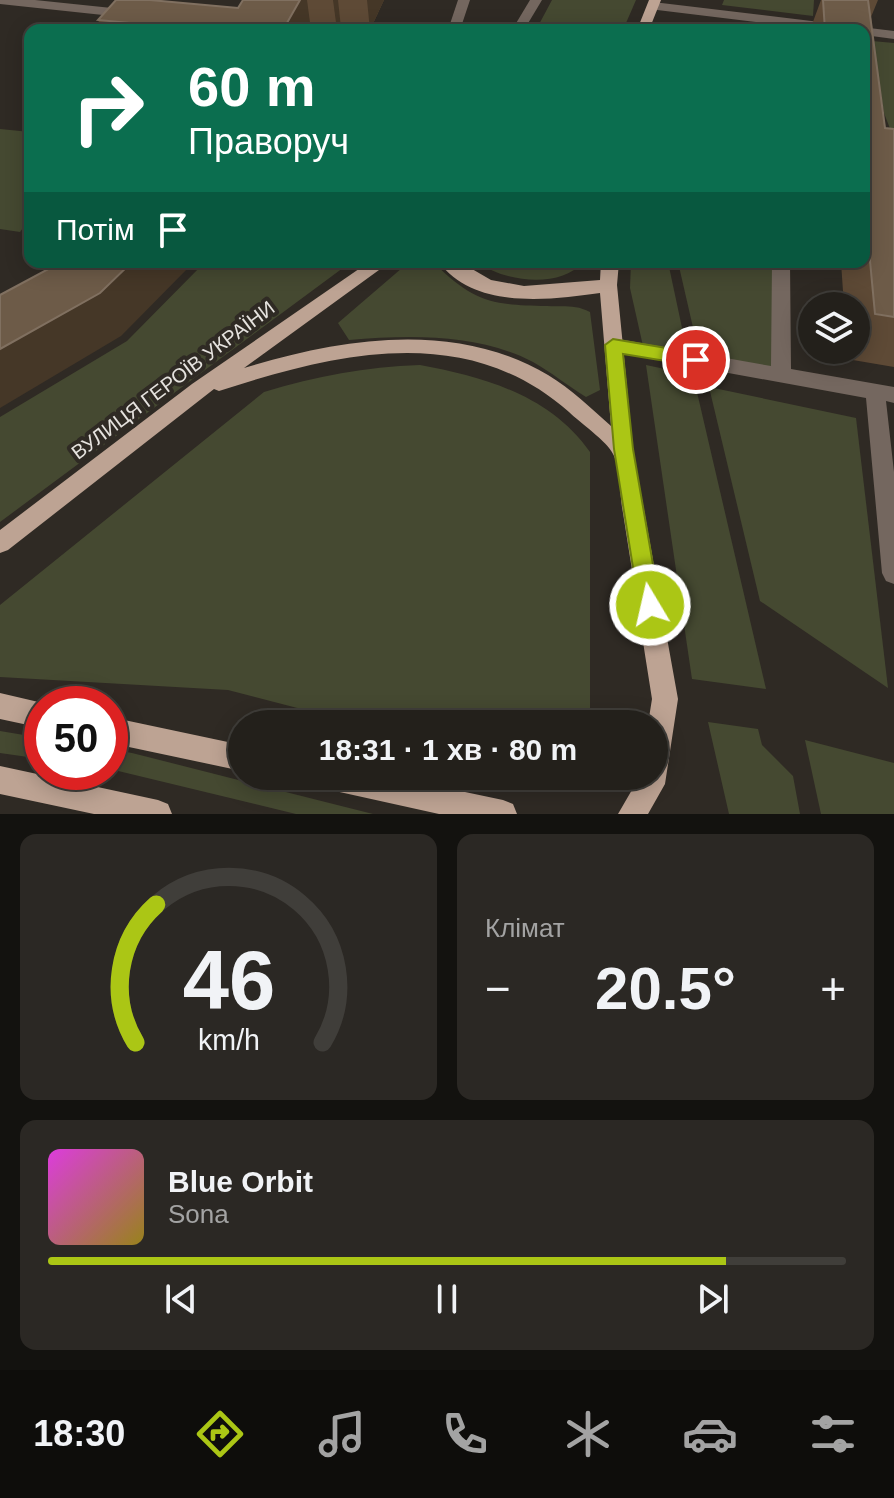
<!DOCTYPE html>
<html lang="uk">
<head>
<meta charset="utf-8">
<style>
  body { margin:0; font-family:Helvetica,sans-serif; background:#2b2824; color:#f1f3f6; height:100vh; display:flex; flex-direction:column; font-size:30px; white-space:nowrap }
  * { box-sizing:border-box; margin:0 }
  p { font-size:26px; color:#a3a3a3 }
  .icon { flex:none; width:44px; height:44px; fill:none; stroke:currentColor; stroke-width:2; stroke-linecap:round; stroke-linejoin:round }
  .map { position:relative; height:814px; overflow:hidden }
  .sheet { display:flex; flex-direction:column; gap:20px; padding:20px; background:#13120f; flex:1 }
  .sheet>* { flex:none }
  .guide { position:absolute; left:24px; top:24px; width:846px; height:244px; border-radius:16px; box-shadow:0 4px 20px #0003,0 0 0 2px #403e3a; background:#0b6e4f; color:#fff; overflow:hidden }
  .controls { position:absolute; left:798px; top:292px; display:grid; gap:16px }
  .controls a { display:grid; place-items:center; width:72px; height:72px; border-radius:50%; background:#23201b; box-shadow:0 4px 20px #0003,0 0 0 2px #403e3a; font-size:40px }
  .speed { position:absolute; left:24px; top:686px; display:flex; gap:16px; font-size:40px; font-weight:700; text-align:center }
  .speed>* { display:grid; place-content:center; width:104px; height:104px; border-radius:50%; background:#23201b; box-shadow:0 4px 20px #0003,0 0 0 2px #403e3a; line-height:1 }
  .speed .limit { border:12px solid #d22; background:#fff; color:#111 }
  .pin { position:absolute; display:grid; place-items:center; width:68px; height:68px; color:#fff; margin:-34px; border:4px solid #fff; border-radius:50%; box-shadow:0 2px 8px #0007 }
  .me { position:absolute; width:88px; margin:-44px; rotate:351deg; stroke-linejoin:round; filter:drop-shadow(0 0 6px #0008) }
  .turn { display:flex; align-items:center; gap:28px; height:168px; padding:0 32px; font-size:36px }
  .turn .icon { width:104px; height:104px; stroke-width:2.5 }
  .turn b { display:block; font-size:56px; line-height:68px }
  .then { display:flex; align-items:center; height:76px; padding:0 32px; background:#0003; gap:16px; font-size:30px }
  .big { font-size:60px; font-weight:800; line-height:1.1 }
  .sheet .card { flex:1; display:flex; flex-direction:column; justify-content:center; gap:12px; min-width:0; padding:0 28px; border-radius:16px; background:#2b2824 }
  .sheet .dial { align-items:center; gap:0 }
  .dial svg { height:208px; overflow:visible; fill:none; stroke:#403e3a; stroke-width:7; stroke-linecap:round; text-anchor:middle }
  .dial text { fill:#f1f3f6; stroke:none }
  .song { display:flex; align-items:center; gap:24px }
  .cover { width:96px; height:96px; border-radius:12px; background:linear-gradient(135deg,hsl(300 70% 55%),hsl(50 70% 35%)) }
  .played { height:8px; border-radius:4px; background:linear-gradient(90deg,#abc615 85%,#403e3a 85%) }
  .keys { display:flex; justify-content:space-around; direction:ltr }
  .heat { display:flex; justify-content:space-between; align-items:center; font-size:44px; direction:ltr }
  .sheet .tiles { flex:1; display:grid; gap:20px; grid-template-columns:1fr 1fr }
  .card:last-child { grid-column:span 2 }
  .trip { position:absolute; left:228px; top:710px; width:440px; height:80px; border-radius:40px; background:#23201b; box-shadow:0 4px 20px #0003,0 0 0 2px #403e3a; font-weight:800; line-height:80px; text-align:center }
  .tab-bar { display:flex; height:128px; justify-content:space-around; align-items:center; background:#0e0d0b; color:#a3a3a3 }
  .tab-bar .icon { width:56px; height:56px }
  .tab-bar .on { color:#abc615 }
  .tab-bar b { font-size:36px; color:#f1f3f6 }
  .map>svg:first-child { display:block }
  .green { fill:#454931 }
  .lines { fill:none; stroke-linecap:round; stroke-linejoin:round }
  .minor { fill:#74675f; fill-rule:evenodd }
  .major { fill:#bda393; fill-rule:evenodd }
  .wall { fill:#5e4a36 }
  .shaded-wall { fill:#453727 }
  .building { fill:#6d5b48; stroke:#807060; stroke-width:2 }
  .route { fill:#abc615; stroke:#6f810e; stroke-width:2 }
  .labels { text-anchor:middle; stroke-width:8; stroke-linejoin:round; paint-order:stroke }
  .street-label { font-size:20px; fill:#e6e3df; stroke:#2f2a24 }
</style>
</head>
<body>
<div class="map">
<svg width="894" height="814" viewBox="0 0 894 814">
  <rect width="100%" height="100%" fill="#2f2a24"/>
  <!-- green -->
  <g class="green">
    <polygon points="552,0 636,0 623,30 536,30"/>
    <polygon points="724,0 814,0 813,16 722,5"/>
    <polygon points="872,41 894,43 894,139 884,113"/>
    <polygon points="0,129 30,132 30,218 20,232 0,229"/>
    <polygon points="205,262 351,262 0,522 0,417 127,341"/>
    <path d="M 409,262 L 433,262 C 474,302 490,305 547,306 C 563,307 575,304 590,312 L 600,390 L 586,397 C 568,386 551,372 533,362 C 476,333 410,335 349,340 L 338,323 Z"/>
    <path d="M 478,262 L 583,262 C 561,289 503,282 478,262 Z"/>
    <polygon points="631,262 668,262 688,356 643,346 630,288"/>
    <polygon points="678,262 775,262 775,371 700,358"/>
    <path d="M 420,365 C 484,377 550,395 590,452 L 590,724 L 359,724 L 228,690 L 0,677 L 0,605 L 264,392 C 317,376 365,367 420,365 Z"/>
    <polygon points="646,365 693,375 766,689 692,679"/>
    <polygon points="709,387 856,418 888,688 760,601"/>
    <polygon points="708,722 758,729 762,745 793,776 800,814 729,814"/>
    <polygon points="0,731 42,738 42,759 0,753"/>
    <polygon points="805,740 894,763 894,814 821,814"/>
    <polygon points="110,749 132,753 373,814 296,814 110,769"/>
  </g>
  <g class="lines">
    <!-- minor -->
    <g class="minor">
      <polygon points="0,0 35,0 131,10 137,14 131,18 0,4"/>
      <polygon points="458,0 470,0 460,30 448,30"/>
      <polygon points="530,0 542,0 524,30 512,30"/>
      <polygon points="653,2 894,31 894,39 864,35 864,30 821,30 649,9 649,3"/>
      <polygon points="772,262 790,262 791,369 894,387 894,403 886,401 894,472 894,584 886,581 882,573 866,398 613,352 604,345 613,338 771,366"/>
    </g>
    <!-- major -->
    <g class="major">
      <polygon points="649,0 661,0 649,30 637,30"/>
      <path d="M 369,262 L 390,262 L 244,368 C 342,338 455,320 548,375 C 571,389 591,408 611,426 L 600,293 C 550,300 474,310 439,262 L 460,262 L 491,280 L 524,286 L 600,280 L 601,262 L 619,262 L 617,285 L 633,449 L 678,699 L 665,784 L 648,814 L 618,814 L 640,776 L 654,776 L 654,724 L 648,724 L 652,699 C 642,637 633,575 623,513 C 620,498 620,466 613,454 C 608,442 579,422 569,412 C 466,321 337,353 219,391 L 214,389 L 8,550 L 0,553 L 0,530 L 192,384 Z"/>
      <polygon points="0,693 47,704 42,704 42,728 0,719"/>
      <polygon points="110,717 242,745 242,771 110,743"/>
      <polygon points="0,766 158,800 168,804 172,814 94,814 0,794"/>
      <polygon points="313,776 389,776 503,800 513,804 517,814 439,814 326,789 316,786"/>
    </g>
  </g>
  <!-- wall -->
  <g class="wall">
    <polygon points="243,0 384,0 370,30 341,28 340,30 102,30 98,20 238,8"/>
    <polygon points="821,0 878,0 871,17 885,128 894,129 894,367 847,359 847,350 856,350 856,306 844,306 841,262 864,262 864,30 810,30"/>
  </g>
  <!-- shaded-wall -->
  <g class="shaded-wall">
    <polygon points="300,0 307,0 311,30 283,30"/>
    <polygon points="333,0 338,0 341,28 340,30 337,30"/>
    <polygon points="367,0 384,0 370,30"/>
    <polygon points="132,262 192,262 190,266 121,336 0,408 0,349"/>
  </g>
  <!-- building -->
  <g class="building">
    <polygon points="116,0 150,0 238,8 243,0 300,0 283,30 205,30 98,20"/>
    <polygon points="823,0 868,0 885,128 894,129 894,317 875,314 864,197 864,30 825,30"/>
    <polygon points="59,262 132,262 100,293 0,349 0,295 56,265"/>
  </g>
  <!-- route -->
  <polygon class="route" points="613,339 696,353 704,360 696,366 623,354 633,449 660,605 657,613 650,616 642,613 639,605 614,449 605,345"/>
  <g class="labels">
    <!-- street labels -->
    <g class="street-label">
      <text transform="translate(173 380) rotate(-37)" y="7">ВУЛИЦЯ ГЕРОЇВ УКРАЇНИ</text>
    </g>
  </g>
</svg>
<div class="controls">
<a><svg class="icon" aria-label="layers" viewBox="0 0 24 24"><path d="M12 4l9 5-9 5-9-5zM3 14l9 5 9-5"/></svg></a>
</div>
<div class="speed"><div class="limit">50</div></div>
<div class="pin" style="left:696px;top:360px;background:#d93025"><svg class="icon" aria-label="arrive" viewBox="0 0 24 24"><path d="M6 21V4h12l-3 4 3 4H6"/></svg></div>
<svg class="me" style="left:650px;top:605px" viewBox="-20 -20 40 40"><circle r="17" fill="#abc615" stroke="#fff" stroke-width="3"/><path d="M0-11L8 9 0 5-8 9z" fill="#fff"/></svg>
<div class="trip">18:31 · 1 хв · 80 m</div>
<div class="guide">
<div class="turn"><svg class="icon" aria-label="right" viewBox="0 0 24 24"><path d="M7 20v-9h11M14 6l5 5-5 5"/></svg><div><b>60 m</b>Праворуч</div></div>
<div class="then">Потім<svg class="icon" aria-label="arrive" viewBox="0 0 24 24"><path d="M6 21V4h12l-3 4 3 4H6"/></svg></div>
</div>
</div>
<section class="sheet">
<div class="tiles">
<div class="card dial"><svg viewBox="0 0 100 80">
<path d="M14 69A42 42 0 1 1 86 69"/>
<path d="M14 69A42 42 0 0 1 22 16" stroke="#abc615"/>
<text x="50" y="56" font-size="32" font-weight="700">46</text>
<text x="50" y="72" font-size="11">km/h</text>
</svg></div>
<div class="card"><p>Клімат</p>
<div class="heat"><a>−</a><b class="big">20.5°</b><a>+</a></div>
</div>
<div class="card">
<div class="song"><i class="cover"></i><div><b>Blue Orbit</b><p>Sona</p></div></div>
<div class="played"></div>
<div class="keys"><svg class="icon" aria-label="previous" viewBox="0 0 24 24"><path d="M18 5L8 12l10 7zM5 5v14"/></svg><svg class="icon" aria-label="pause" viewBox="0 0 24 24"><path d="M8 5v14M16 5v14"/></svg><svg class="icon" aria-label="next" viewBox="0 0 24 24"><path d="M6 5l10 7-10 7zM19 5v14"/></svg></div>
</div>
</div>
</section>
<nav class="tab-bar">
<b>18:30</b>
<svg class="icon on" aria-label="directions" viewBox="0 0 24 24"><path d="M12 3l9 9-9 9-9-9zM9 14v-3h6M13 9l2 2-2 2"/></svg>
<svg class="icon" aria-label="music" viewBox="0 0 24 24"><path d="M9 18V5l10-2v13"/><circle cx="6" cy="18" r="3"/><circle cx="16" cy="16" r="3"/></svg>
<svg class="icon" aria-label="phone" viewBox="0 0 24 24"><path d="M5 4h4l2 5-3 2q2 4 5 5l2-3 5 2v4C11 20 4 13 5 4z"/></svg>
<svg class="icon" aria-label="climate" viewBox="0 0 24 24"><path d="M12 3v18M4 7l16 10M4 17L20 7"/></svg>
<svg class="icon" aria-label="car" viewBox="0 0 24 24"><path d="M5 17H2v-5l4-1 3-4h7l3 4 3 1v5h-3M9 17h6M6 11h13"/><circle cx="7" cy="17" r="2"/><circle cx="17" cy="17" r="2"/></svg>
<svg class="icon" aria-label="filters" viewBox="0 0 24 24"><path d="M4 7h16M4 17h16"/><circle cx="9" cy="7" r="2"/><circle cx="15" cy="17" r="2"/></svg>
</nav>
</body>
</html>
